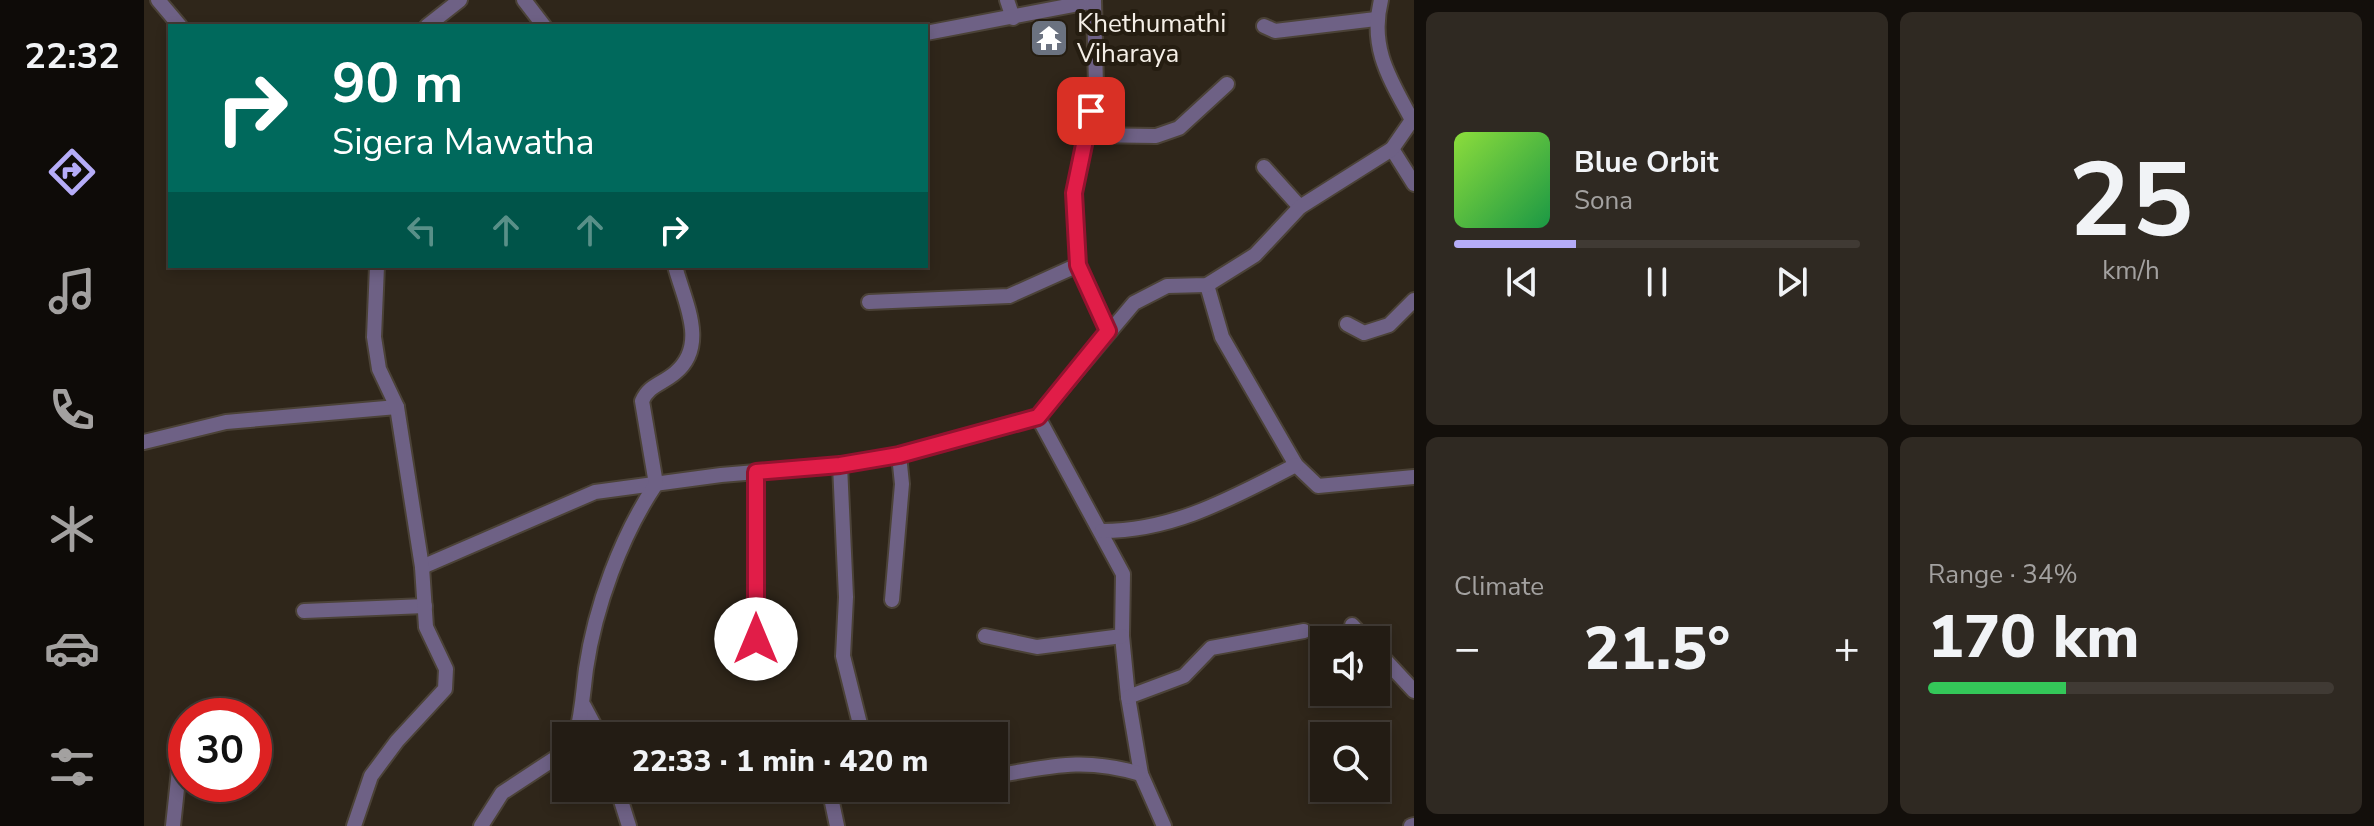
<!DOCTYPE html>
<html lang="en">
<head>
<meta charset="utf-8">
<style>
  body { margin:0; font-family:"Nunito Sans",sans-serif; background:#2f2922; color:#f1f3f6; height:100vh; display:flex; flex-direction:column; font-size:30px; white-space:nowrap }
  * { box-sizing:border-box; margin:0 }
  p { font-size:26px; color:#a3a1a0 }
  .icon { flex:none; width:44px; height:44px; fill:none; stroke:currentColor; stroke-width:2; stroke-linecap:round; stroke-linejoin:round }
  .map { position:relative; flex:1; overflow:hidden }
  .side { display:flex; flex-direction:column; gap:12px; padding:12px; background:#130f0b; width:960px }
  .side>* { flex:none }
  .guide { position:absolute; left:24px; top:24px; width:760px; height:244px; border-radius:0px; box-shadow:0 4px 12px #0003,0 0 0 2px #403a34; background:#00695c; color:#fff; overflow:hidden }
  .tools { position:absolute; left:1166px; top:626px; display:grid; gap:16px }
  .tools a { display:grid; place-items:center; width:80px; height:80px; border-radius:0px; background:#231c14; box-shadow:0 4px 12px #0003,0 0 0 2px #403a34; font-size:40px }
  .speed { position:absolute; left:24px; top:698px; display:flex; gap:16px; font-size:40px; font-weight:700; text-align:center }
  .speed>* { display:grid; place-content:center; width:104px; height:104px; border-radius:50%; background:#231c14; box-shadow:0 4px 12px #0003,0 0 0 2px #403a34; line-height:1 }
  .speed .limit { border:12px solid #d22; background:#fff; color:#111 }
  .pin { position:absolute; display:grid; place-items:center; width:68px; height:68px; color:#fff; margin:-34px; border-radius:16px; box-shadow:0 4px 12px #0006 }
  .me { position:absolute; width:88px; margin:-44px; rotate:0deg; stroke-linejoin:round; filter:drop-shadow(0 0 6px #0008) }
  .turn { display:flex; align-items:center; gap:28px; height:168px; padding:0 32px; font-size:36px }
  .turn .icon { width:104px; height:104px; stroke-width:2.5 }
  .turn b { display:block; font-size:56px; line-height:68px }
  .lanes { display:flex; align-items:center; height:76px; padding:0 32px; background:#0003; justify-content:center; gap:40px; direction:ltr }
  .lanes .off { opacity:.35 }
  .big { font-size:60px; font-weight:800; line-height:1.1 }
  .side .card { flex:1; display:flex; flex-direction:column; justify-content:center; gap:12px; min-width:0; padding:0 28px; border-radius:12px; background:#2f2922 }
  .side .dial { align-items:center; gap:0 }
  .dial b { font-size:104px; line-height:1 }
  .song { display:flex; align-items:center; gap:24px }
  .cover { width:96px; height:96px; border-radius:12px; background:linear-gradient(135deg,hsl(90 70% 55%),hsl(140 70% 35%)) }
  .played { height:8px; border-radius:4px; background:linear-gradient(90deg,#b5acf8 30%,#403a34 30%) }
  .keys { display:flex; justify-content:space-around; direction:ltr }
  .heat { display:flex; justify-content:space-between; align-items:center; font-size:44px; direction:ltr }
  .charge { height:12px; border-radius:6px; background:linear-gradient(90deg,#34c759 34%,#403a34 0) }
  .side .tiles { flex:1; display:grid; gap:12px; grid-template-columns:repeat(2,1fr) }
  .trip { position:absolute; left:408px; top:722px; width:456px; height:80px; border-radius:0px; background:#231c14; box-shadow:0 4px 12px #0003,0 0 0 2px #403a34; font-weight:800; line-height:80px; text-align:center }
  main { display:flex; flex:1; min-height:0 }
  .tab-bar { display:flex; flex-direction:column; width:144px; justify-content:space-around; align-items:center; background:#0e0b08; color:#a3a1a0 }
  .tab-bar .icon { width:56px; height:56px }
  .tab-bar .selected { color:#b5acf8 }
  .tab-bar b { font-size:36px; color:#f1f3f6 }
  .map>svg:first-child { display:block }
  .lines { fill:none; stroke-linecap:round; stroke-linejoin:round }
  .street-casing { stroke:#4b4237; stroke-width:18 }
  .street { stroke:#6e6185; stroke-width:14 }
  .route-casing { stroke:#92132f; stroke-width:20 }
  .route { stroke:#e11d48; stroke-width:14 }
  .labels { text-anchor:middle; stroke-width:8; stroke-linejoin:round; paint-order:stroke }
  .poi-label { font-size:26px; fill:#f5efe7; stroke:#251d11; text-anchor:start }
</style>
</head>
<body>
<main>
<nav class="tab-bar">
<b>22:32</b>
<svg class="icon selected" aria-label="directions" viewBox="0 0 24 24"><path d="M12 3l9 9-9 9-9-9zM9 14v-3h6M13 9l2 2-2 2"/></svg>
<svg class="icon" aria-label="music" viewBox="0 0 24 24"><path d="M9 18V5l10-2v13"/><circle cx="6" cy="18" r="3"/><circle cx="16" cy="16" r="3"/></svg>
<svg class="icon" aria-label="phone" viewBox="0 0 24 24"><path d="M5 4h4l2 5-3 2q2 4 5 5l2-3 5 2v4C11 20 4 13 5 4z"/></svg>
<svg class="icon" aria-label="climate" viewBox="0 0 24 24"><path d="M12 3v18M4 7l16 10M4 17L20 7"/></svg>
<svg class="icon" aria-label="car" viewBox="0 0 24 24"><path d="M5 17H2v-5l4-1 3-4h7l3 4 3 1v5h-3M9 17h6M6 11h13"/><circle cx="7" cy="17" r="2"/><circle cx="17" cy="17" r="2"/></svg>
<svg class="icon" aria-label="filters" viewBox="0 0 24 24"><path d="M4 7h16M4 17h16"/><circle cx="9" cy="7" r="2"/><circle cx="15" cy="17" r="2"/></svg>
</nav>
<div class="map">
<svg width="1270" height="826" viewBox="0 0 1270 826">
  <rect width="100%" height="100%" fill="#2f261a"/>
  <g class="lines">
    <defs>
      <g id="street">
        <polyline points="14,0 36,26"/>
        <polyline points="380,0 400,26"/>
        <polyline points="863,0 869,18"/>
        <polyline points="950,0 952,87 930,193 934,265 964,331"/>
        <polyline points="283,26 316,0"/>
        <polyline points="1120,26 1131,31 1232,19"/>
        <polyline points="782,33 950,1"/>
        <polyline points="942,135 1012,136 1035,128 1083,84"/>
        <polyline points="1248,149 1270,184"/>
        <polyline points="1120,167 1156,207"/>
        <polyline points="1063,285 1078,337 1152,465 1174,486 1270,477"/>
        <polyline points="725,302 865,296 934,265"/>
        <polyline points="1203,324 1220,333 1245,325 1270,300"/>
        <polyline points="894,417 979,574 978,636 984,697 997,774 1020,826"/>
        <polyline points="0,442 82,422 253,407"/>
        <polyline points="696,465 702,597 699,656 719,736"/>
        <polyline points="612,472 613,667"/>
        <path d="M 958,531 C 1031,531 1089,497 1152,465"/>
        <path d="M 278,567 L 451,492 L 577,475 L 696,465 L 755,455 L 894,417 L 990,303 L 1023,286 L 1063,285 L 1111,255 L 1156,207 L 1248,149 L 1268,120 C 1246,79 1225,48 1237,0"/>
        <polyline points="748,600 758,484 755,455"/>
        <polyline points="160,611 281,606"/>
        <polyline points="1208,625 1222,640"/>
        <polyline points="841,636 893,647 978,636"/>
        <polyline points="1232,650 1270,691"/>
        <polyline points="984,697 1040,676 1067,648 1160,631"/>
        <polyline points="440,706 456,736"/>
        <path d="M 432,736 C 438,713 439,692 442,669 C 451,607 477,536 512,484 L 498,401 C 505,385 518,384 531,373 C 565,345 540,301 531,266"/>
        <path d="M 850,776 C 909,766 939,757 997,774"/>
        <polyline points="473,788 485,826"/>
        <polyline points="685,788 693,826"/>
        <polyline points="29,826 38,742"/>
        <polyline points="210,826 227,776 253,741 301,689 302,669 282,627 278,567 253,407 235,369 230,337 233,266"/>
        <polyline points="337,826 358,793 422,751"/>
        <polyline points="1267,826 1270,825"/>
      </g>
    </defs>
    <!-- street casing -->
    <use href="#street" class="street-casing"/>
    <!-- street -->
    <use href="#street" class="street"/>
  </g>
  <g class="lines">
    <defs>
      <polyline id="route" points="612,639 612,472 696,465 755,455 894,417 964,331 934,265 930,193 947,111"/>
    </defs>
    <!-- route casing -->
    <use href="#route" class="route-casing"/>
    <!-- route -->
    <use href="#route" class="route"/>
  </g>
  <!-- icons -->
  <defs>
    <symbol id="temple-square" viewBox="-11 -11 22 22"><rect x="-9" y="-9" width="18" height="18" rx="4" fill="#6b7280" stroke="#251d11"/><path d="M0-6L5-2H3V0L6.5 2.5H4V6H1.5V3h-3V6H-4V2.5H-6.5L-3 0V-2H-5Z" fill="#fff"/></symbol>
  </defs>
  <g fill-rule="evenodd">
    <use href="#temple-square" x="883" y="16" width="44" height="44"/>
  </g>
  <g class="labels">
    <!-- poi labels -->
    <g class="poi-label">
      <text x="933" y="32">Khethumathi<tspan x="933" dy="30">Viharaya</tspan></text>
    </g>
  </g>
</svg>
<div class="tools">
<a><svg class="icon" aria-label="sound" viewBox="0 0 24 24"><path d="M4 9h4l5-4v14l-5-4H4zM17 9q2 3 0 6"/></svg></a>
<a><svg class="icon" aria-label="search" viewBox="0 0 24 24"><circle cx="10" cy="10" r="6"/><path d="M15 15l6 6"/></svg></a>
</div>
<div class="speed"><div class="limit">30</div></div>
<div class="pin" style="left:947px;top:111px;background:#d93025"><svg class="icon" aria-label="arrive" viewBox="0 0 24 24"><path d="M6 21V4h12l-3 4 3 4H6"/></svg></div>
<svg class="me" style="left:612px;top:639px" viewBox="-20 -20 40 40"><circle r="19" fill="#fff"/><path d="M0-13L10 11 0 6-10 11z" fill="#e11d48"/></svg>
<div class="trip">22:33 · 1 min · 420 m</div>
<div class="guide">
<div class="turn"><svg class="icon" aria-label="right" viewBox="0 0 24 24"><path d="M7 20v-9h11M14 6l5 5-5 5"/></svg><div><b>90 m</b>Sigera Mawatha</div></div>
<div class="lanes"><svg class="icon off" aria-label="left" viewBox="0 0 24 24"><path d="M17 20v-9H6M10 6l-5 5 5 5"/></svg><svg class="icon off" aria-label="ahead" viewBox="0 0 24 24"><path d="M12 20V5M6 11l6-6 6 6"/></svg><svg class="icon off" aria-label="ahead" viewBox="0 0 24 24"><path d="M12 20V5M6 11l6-6 6 6"/></svg><svg class="icon" aria-label="right" viewBox="0 0 24 24"><path d="M7 20v-9h11M14 6l5 5-5 5"/></svg></div>
</div>
</div>
<section class="side">
<div class="tiles">
<div class="card">
<div class="song"><i class="cover"></i><div><b>Blue Orbit</b><p>Sona</p></div></div>
<div class="played"></div>
<div class="keys"><svg class="icon" aria-label="previous" viewBox="0 0 24 24"><path d="M18 5L8 12l10 7zM5 5v14"/></svg><svg class="icon" aria-label="pause" viewBox="0 0 24 24"><path d="M8 5v14M16 5v14"/></svg><svg class="icon" aria-label="next" viewBox="0 0 24 24"><path d="M6 5l10 7-10 7zM19 5v14"/></svg></div>
</div>
<div class="card dial"><b>25</b><p>km/h</p></div>
<div class="card"><p>Climate</p>
<div class="heat"><a>−</a><b class="big">21.5°</b><a>+</a></div>
</div>
<div class="card"><p>Range · 34%</p><b class="big">170 km</b><div class="charge"></div></div>
</div>
</section>
</main>
</body>
</html>
